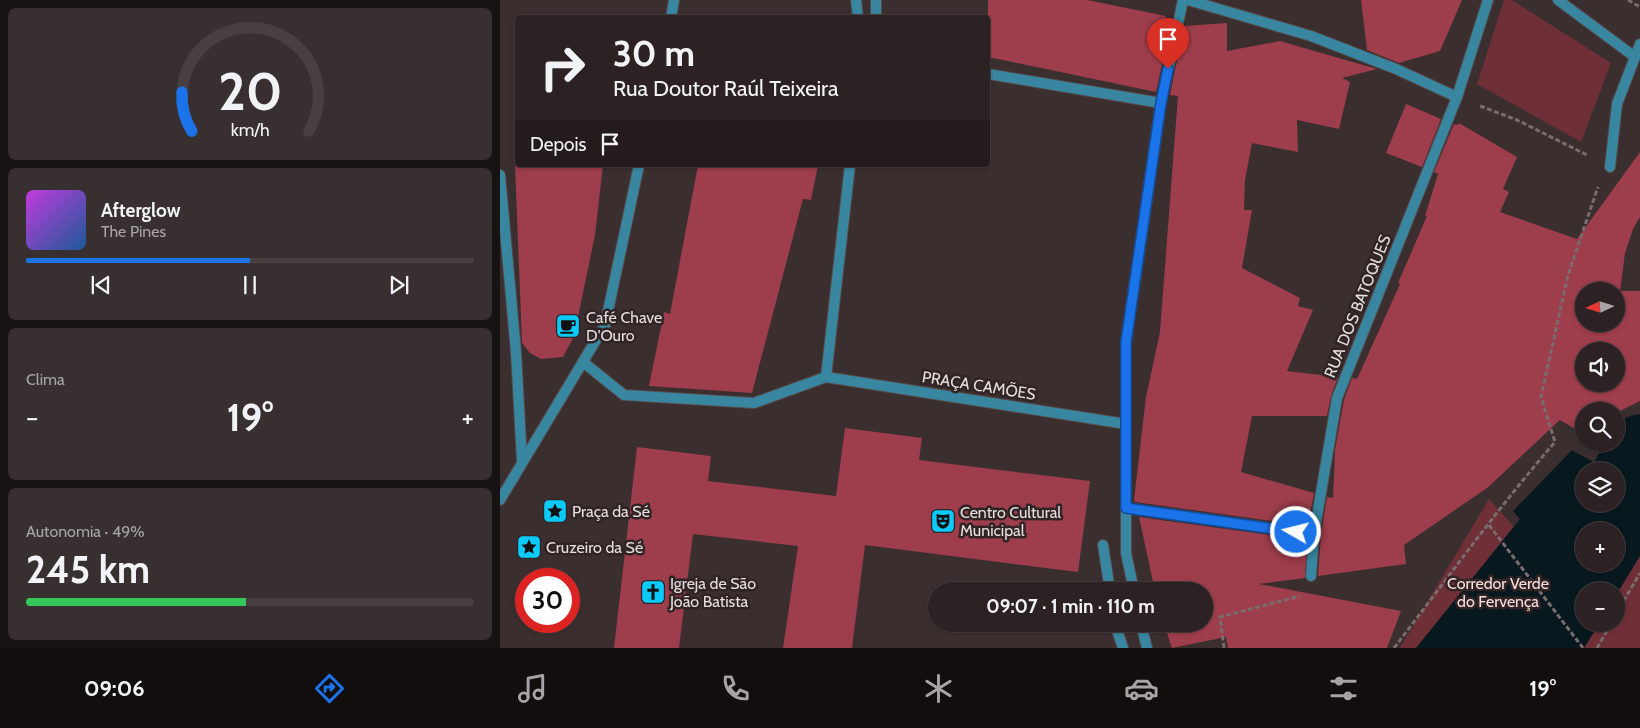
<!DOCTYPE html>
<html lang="pt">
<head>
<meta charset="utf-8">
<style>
  body { margin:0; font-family:Cabin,sans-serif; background:#382f30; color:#f1f3f6; height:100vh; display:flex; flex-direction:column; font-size:19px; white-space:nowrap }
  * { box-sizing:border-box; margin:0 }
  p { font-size:16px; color:#a6a4a6 }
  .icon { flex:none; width:28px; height:28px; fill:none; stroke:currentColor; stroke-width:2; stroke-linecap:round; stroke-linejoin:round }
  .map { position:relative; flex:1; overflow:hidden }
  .drawer { display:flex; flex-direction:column; gap:8px; padding:8px; background:#181313; width:500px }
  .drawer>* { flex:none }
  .banner { position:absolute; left:15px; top:15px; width:475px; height:152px; border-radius:5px; box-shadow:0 1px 4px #0004,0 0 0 1px #483f41; background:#2c2223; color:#f1f3f6; overflow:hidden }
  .needle { width:32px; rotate:266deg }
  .buttons { position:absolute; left:1075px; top:282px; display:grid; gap:10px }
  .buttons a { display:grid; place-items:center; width:50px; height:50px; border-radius:50%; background:#2c2223; box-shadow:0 1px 4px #0004,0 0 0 1px #483f41; font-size:25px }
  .speed { position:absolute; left:15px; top:568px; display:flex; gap:10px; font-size:25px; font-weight:700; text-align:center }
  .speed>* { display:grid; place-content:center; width:65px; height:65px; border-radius:50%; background:#2c2223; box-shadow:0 1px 4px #0004,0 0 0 1px #483f41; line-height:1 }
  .speed .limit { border:8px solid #d22; background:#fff; color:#111 }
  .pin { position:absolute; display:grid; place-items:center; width:42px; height:42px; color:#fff; margin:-51px -21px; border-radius:50% 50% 50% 0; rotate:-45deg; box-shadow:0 0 5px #0007 }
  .pin .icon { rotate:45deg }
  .me { position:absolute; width:55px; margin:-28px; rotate:278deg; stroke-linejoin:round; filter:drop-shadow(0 0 4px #0008) }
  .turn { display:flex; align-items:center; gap:18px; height:105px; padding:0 15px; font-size:22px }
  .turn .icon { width:65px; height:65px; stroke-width:2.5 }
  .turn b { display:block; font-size:35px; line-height:42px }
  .then { display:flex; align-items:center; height:48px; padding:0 15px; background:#0003; gap:10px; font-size:19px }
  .big { font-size:38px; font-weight:700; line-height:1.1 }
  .drawer .card { flex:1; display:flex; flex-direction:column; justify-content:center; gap:8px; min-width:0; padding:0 18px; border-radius:8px; background:#382f30 }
  .drawer .dial { align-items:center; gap:0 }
  .dial svg { height:130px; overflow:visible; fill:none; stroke:#483f41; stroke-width:7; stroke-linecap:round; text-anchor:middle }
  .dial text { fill:#f1f3f6; stroke:none }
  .song { display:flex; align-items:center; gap:15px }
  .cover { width:60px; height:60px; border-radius:8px; background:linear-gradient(135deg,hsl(290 70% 55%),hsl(210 70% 35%)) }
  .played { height:5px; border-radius:2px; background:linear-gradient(90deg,#1a73e8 50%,#483f41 50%) }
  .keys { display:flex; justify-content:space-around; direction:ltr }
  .heat { display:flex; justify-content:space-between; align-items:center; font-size:28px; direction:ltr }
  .charge { height:8px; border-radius:4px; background:linear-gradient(90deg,#34c759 49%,#483f41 0) }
  .trip { position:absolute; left:428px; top:582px; width:285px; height:50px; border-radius:25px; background:#2c2223; box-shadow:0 1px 4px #0004,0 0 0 1px #483f41; font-weight:700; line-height:50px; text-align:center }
  .tabs { display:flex; height:80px; justify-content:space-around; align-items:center; background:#120e0e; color:#a6a4a6 }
  .tabs .icon { width:35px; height:35px }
  .tabs .on { color:#1a73e8 }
  .tabs b { font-size:22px; color:#f1f3f6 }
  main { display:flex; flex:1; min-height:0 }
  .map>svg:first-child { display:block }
  .green { fill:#6f2f37 }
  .water { fill:#07181e; fill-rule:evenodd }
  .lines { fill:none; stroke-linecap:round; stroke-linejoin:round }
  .river { stroke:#07181e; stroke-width:65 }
  .building { fill:#9e3d4b; fill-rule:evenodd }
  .service-casing { stroke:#564a4b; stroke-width:12 }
  .pedestrian-casing { stroke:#564a4b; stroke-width:12 }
  .minor-casing { stroke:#564a4b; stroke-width:12 }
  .path { stroke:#786c6d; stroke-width:3; stroke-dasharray:5 2.5; stroke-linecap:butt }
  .service { stroke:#3886a0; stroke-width:10 }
  .pedestrian { stroke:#3886a0; stroke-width:10 }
  .minor { stroke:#3886a0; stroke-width:10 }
  .route-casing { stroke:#114b97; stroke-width:12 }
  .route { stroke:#1a73e8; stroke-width:9 }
  .labels { text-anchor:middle; stroke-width:5; stroke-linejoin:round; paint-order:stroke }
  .street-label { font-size:16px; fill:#e6dddd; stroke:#312425 }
  .poi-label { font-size:16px; fill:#e6dddd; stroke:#312425; text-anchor:start }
  .park-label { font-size:16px; fill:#f9dcdd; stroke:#312425 }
</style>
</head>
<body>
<main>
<section class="drawer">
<div class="card dial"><svg viewBox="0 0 100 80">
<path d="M14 69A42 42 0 1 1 86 69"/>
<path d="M14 69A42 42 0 0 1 8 45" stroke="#1a73e8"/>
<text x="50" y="56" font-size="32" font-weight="700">20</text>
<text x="50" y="72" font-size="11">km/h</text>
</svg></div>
<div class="card">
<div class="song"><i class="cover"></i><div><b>Afterglow</b><p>The Pines</p></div></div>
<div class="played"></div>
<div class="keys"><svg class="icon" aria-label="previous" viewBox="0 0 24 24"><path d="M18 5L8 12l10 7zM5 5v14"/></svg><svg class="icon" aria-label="pause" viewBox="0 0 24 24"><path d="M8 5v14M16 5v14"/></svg><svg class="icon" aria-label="next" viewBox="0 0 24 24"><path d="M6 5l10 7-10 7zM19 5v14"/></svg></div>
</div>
<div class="card"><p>Clima</p>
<div class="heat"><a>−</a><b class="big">19°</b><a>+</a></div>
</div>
<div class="card"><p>Autonomia · 49%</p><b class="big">245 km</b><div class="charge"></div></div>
</section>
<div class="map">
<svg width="1140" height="648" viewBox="0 0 1140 648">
  <rect width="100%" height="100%" fill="#3b2e2f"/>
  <!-- green -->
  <g class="green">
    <polygon points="1004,0 1012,0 1111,63 1081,142 977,84"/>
    <polygon points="989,499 1084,605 1084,624 1116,624 1116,595 1140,556 1140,648 900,648"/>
  </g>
  <!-- water -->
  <path class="water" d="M 1072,450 L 1109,471 L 1084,471 L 1084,504 L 1116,504 L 1116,475 L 1140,491 L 1140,556 L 1116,595 L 1116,591 L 1084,591 L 1084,624 L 1099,624 L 1084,648 L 916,648 L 1020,519 L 1013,511 ZM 1084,531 L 1116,531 L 1116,564 L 1084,564 Z"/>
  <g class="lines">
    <!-- river -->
    <polyline class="river" points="1116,489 1140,447"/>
  </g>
  <!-- building -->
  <g class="building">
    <polygon points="488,0 587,0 666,16 664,28 670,28 656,92 488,57"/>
    <polygon points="861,0 962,0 940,51 899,63 867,50"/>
    <polygon points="727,23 727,51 780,41 877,69 842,78 850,82 839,129 797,120 798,152 752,143 745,180 744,210 752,210 742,268 800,298 798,306 813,310 787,371 838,377 831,396 827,416 752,416 741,472 814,493 808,526 635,502 634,500 646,397 660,332 678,96 670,95 684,26"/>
    <polygon points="906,104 941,119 922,167 886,153"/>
    <path d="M 959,123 L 1017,157 L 1003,189 L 1009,192 L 1000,212 L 1077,239 L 1140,152 L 1140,217 L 1133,229 L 1125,253 L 1120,291 L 1140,291 L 1140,401 L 1116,413 L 1084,411 L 1084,428 L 1079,431 L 1060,420 L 987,488 L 904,545 L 906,564 L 818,576 L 821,535 L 827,497 L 833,498 L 835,450 L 844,400 L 852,378 L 857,379 L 900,284 L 898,283 L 927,216 L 925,216 L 938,174 L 934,172 L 954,124 L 958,125 ZM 1084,291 L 1116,291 L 1116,324 L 1084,324 ZM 1084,351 L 1116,351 L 1116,384 L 1084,384 Z"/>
    <polygon points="15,165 103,165 95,235 74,336 63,357 41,359 30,353 22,343"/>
    <polygon points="198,165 318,165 311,200 303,199 252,393 149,386 164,312 170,314"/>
    <polygon points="345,428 422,438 419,460 590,481 578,572 365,545 352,648 283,648 298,546 193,534 179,648 114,648 137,447 211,456 208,481 336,496"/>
    <polygon points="639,517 807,540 805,578 759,584 901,611 887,648 728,648 726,637 672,648 664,624 704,624 704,591 655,591"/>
  </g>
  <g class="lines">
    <defs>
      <g id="service">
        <polyline points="376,0 376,18"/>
        <polyline points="603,545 610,591"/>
        <polyline points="615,624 623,648"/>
      </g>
      <g id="pedestrian">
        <polyline points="356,0 358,18"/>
        <polyline points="488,74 661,103"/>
        <polyline points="83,362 124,395 254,403 326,377 626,424"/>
        <polyline points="326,377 350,165"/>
      </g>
      <g id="minor">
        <polyline points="688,0 811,36 896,69 957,97"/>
        <polyline points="1058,0 1135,57"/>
        <polyline points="171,18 174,0"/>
        <polyline points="1110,167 1117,104 1140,44"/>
        <polyline points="0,175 16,352 22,461"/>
        <polyline points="0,500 105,325 139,165"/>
        <polyline points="626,508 814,534"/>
        <polyline points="811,576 814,534 837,398 957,97 988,0"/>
        <polyline points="634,591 626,553 626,342 661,103 683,0"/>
        <polyline points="641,624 647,648"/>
      </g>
    </defs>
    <!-- service casing -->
    <use href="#service" class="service-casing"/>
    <!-- pedestrian casing -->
    <use href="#pedestrian" class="pedestrian-casing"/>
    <!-- minor casing -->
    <use href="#minor" class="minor-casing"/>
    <!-- path -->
    <g class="path">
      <polyline points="1128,0 1140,7"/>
      <polyline points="980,106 1017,120 1087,155"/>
      <polyline points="989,525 1083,648"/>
      <polyline points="1116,614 1140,573"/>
      <polyline points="724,648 720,617 800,596"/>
      <path d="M 894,648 C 947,579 998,508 1055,442 L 1041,397 L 1068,275 L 1098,187"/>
      <polyline points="1097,648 1111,624"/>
    </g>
    <!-- service -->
    <use href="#service" class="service"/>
    <!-- pedestrian -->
    <use href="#pedestrian" class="pedestrian"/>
    <!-- minor -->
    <use href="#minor" class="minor"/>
  </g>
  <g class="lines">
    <defs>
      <polyline id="route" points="668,69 661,103 626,342 626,508 796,532"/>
    </defs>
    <!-- route casing -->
    <use href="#route" class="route-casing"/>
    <!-- route -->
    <use href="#route" class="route"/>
  </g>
  <!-- icons -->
  <defs>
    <symbol id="cafe-square" viewBox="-11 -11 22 22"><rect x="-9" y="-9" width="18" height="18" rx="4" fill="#0acafa" stroke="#312425"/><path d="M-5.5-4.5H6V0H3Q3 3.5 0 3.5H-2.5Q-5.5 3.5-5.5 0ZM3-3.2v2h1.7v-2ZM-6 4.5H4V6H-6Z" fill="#111"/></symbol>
    <symbol id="sight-square" viewBox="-11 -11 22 22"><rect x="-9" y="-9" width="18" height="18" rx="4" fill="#0acafa" stroke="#312425"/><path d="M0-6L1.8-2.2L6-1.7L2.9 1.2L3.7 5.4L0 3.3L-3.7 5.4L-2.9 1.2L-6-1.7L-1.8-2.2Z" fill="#111"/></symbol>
    <symbol id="theatre-square" viewBox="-11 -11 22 22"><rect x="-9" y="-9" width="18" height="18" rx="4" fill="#0acafa" stroke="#312425"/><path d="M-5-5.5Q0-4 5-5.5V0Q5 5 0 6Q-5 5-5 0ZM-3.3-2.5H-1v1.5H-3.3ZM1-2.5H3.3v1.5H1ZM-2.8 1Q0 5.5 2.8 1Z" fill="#111"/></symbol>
    <symbol id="church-square" viewBox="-11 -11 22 22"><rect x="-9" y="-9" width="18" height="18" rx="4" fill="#0acafa" stroke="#312425"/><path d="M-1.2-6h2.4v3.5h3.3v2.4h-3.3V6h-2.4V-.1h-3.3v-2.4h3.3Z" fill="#111"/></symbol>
  </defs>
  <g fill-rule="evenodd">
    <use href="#cafe-square" x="54" y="312" width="28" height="28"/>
    <use href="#sight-square" x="41" y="497" width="28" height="28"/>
    <use href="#theatre-square" x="429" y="507" width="28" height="28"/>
    <use href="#sight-square" x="15" y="533" width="28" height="28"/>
    <use href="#church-square" x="139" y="578" width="28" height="28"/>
  </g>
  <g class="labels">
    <!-- street labels -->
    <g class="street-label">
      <text transform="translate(857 306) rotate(-68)" y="6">RUA DOS BATOQUES</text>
      <text transform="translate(479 385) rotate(9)" y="6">PRAÇA CAMÕES</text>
    </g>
    <!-- poi labels -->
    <g class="poi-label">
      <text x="86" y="323">Café Chave<tspan x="86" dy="18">D'Ouro</tspan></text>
      <text x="72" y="517">Praça da Sé</text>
      <text x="460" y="518">Centro Cultural<tspan x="460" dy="18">Municipal</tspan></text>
      <text x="46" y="553">Cruzeiro da Sé</text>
      <text x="170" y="589">Igreja de São<tspan x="170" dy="18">João Batista</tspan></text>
    </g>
    <!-- park labels -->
    <g class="park-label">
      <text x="998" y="589">Corredor Verde<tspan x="998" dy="18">do Fervença</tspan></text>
    </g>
  </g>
</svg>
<div class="buttons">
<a><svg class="needle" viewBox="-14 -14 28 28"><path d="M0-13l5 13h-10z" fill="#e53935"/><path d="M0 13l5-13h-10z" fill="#a6a4a6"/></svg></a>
<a><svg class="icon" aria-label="sound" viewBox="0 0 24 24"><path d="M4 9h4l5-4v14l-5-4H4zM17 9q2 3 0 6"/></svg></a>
<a><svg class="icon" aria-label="search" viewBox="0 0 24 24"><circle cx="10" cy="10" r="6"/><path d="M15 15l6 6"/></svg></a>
<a><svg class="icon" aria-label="layers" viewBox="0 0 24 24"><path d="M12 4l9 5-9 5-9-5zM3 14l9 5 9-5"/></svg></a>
<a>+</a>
<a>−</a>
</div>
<div class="speed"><div class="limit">30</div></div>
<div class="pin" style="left:668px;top:69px;background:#d93025"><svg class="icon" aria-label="arrive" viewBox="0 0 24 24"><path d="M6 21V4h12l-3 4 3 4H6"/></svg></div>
<svg class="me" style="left:796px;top:532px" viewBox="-20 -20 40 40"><circle r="17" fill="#1a73e8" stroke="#fff" stroke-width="3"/><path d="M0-11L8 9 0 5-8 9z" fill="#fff"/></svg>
<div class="trip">09:07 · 1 min · 110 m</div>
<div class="banner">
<div class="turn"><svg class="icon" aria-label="right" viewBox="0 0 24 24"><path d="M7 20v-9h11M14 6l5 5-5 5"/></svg><div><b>30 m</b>Rua Doutor Raúl Teixeira</div></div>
<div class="then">Depois<svg class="icon" aria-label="arrive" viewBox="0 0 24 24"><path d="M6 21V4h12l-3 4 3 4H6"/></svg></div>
</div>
</div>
</main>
<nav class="tabs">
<b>09:06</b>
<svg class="icon on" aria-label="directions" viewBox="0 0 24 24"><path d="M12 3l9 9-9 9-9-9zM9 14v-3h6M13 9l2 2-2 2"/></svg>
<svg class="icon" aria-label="music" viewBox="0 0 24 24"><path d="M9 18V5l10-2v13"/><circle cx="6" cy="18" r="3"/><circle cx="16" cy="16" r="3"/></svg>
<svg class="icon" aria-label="phone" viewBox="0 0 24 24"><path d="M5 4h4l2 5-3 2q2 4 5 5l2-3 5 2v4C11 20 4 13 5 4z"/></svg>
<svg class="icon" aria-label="climate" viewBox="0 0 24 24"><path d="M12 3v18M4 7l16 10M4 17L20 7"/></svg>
<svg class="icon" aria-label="car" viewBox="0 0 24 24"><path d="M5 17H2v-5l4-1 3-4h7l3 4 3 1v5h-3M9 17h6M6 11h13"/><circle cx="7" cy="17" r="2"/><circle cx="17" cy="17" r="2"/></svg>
<svg class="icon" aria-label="filters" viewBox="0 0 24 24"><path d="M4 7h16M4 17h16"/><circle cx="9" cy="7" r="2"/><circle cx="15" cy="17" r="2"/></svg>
<b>19°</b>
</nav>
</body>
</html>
